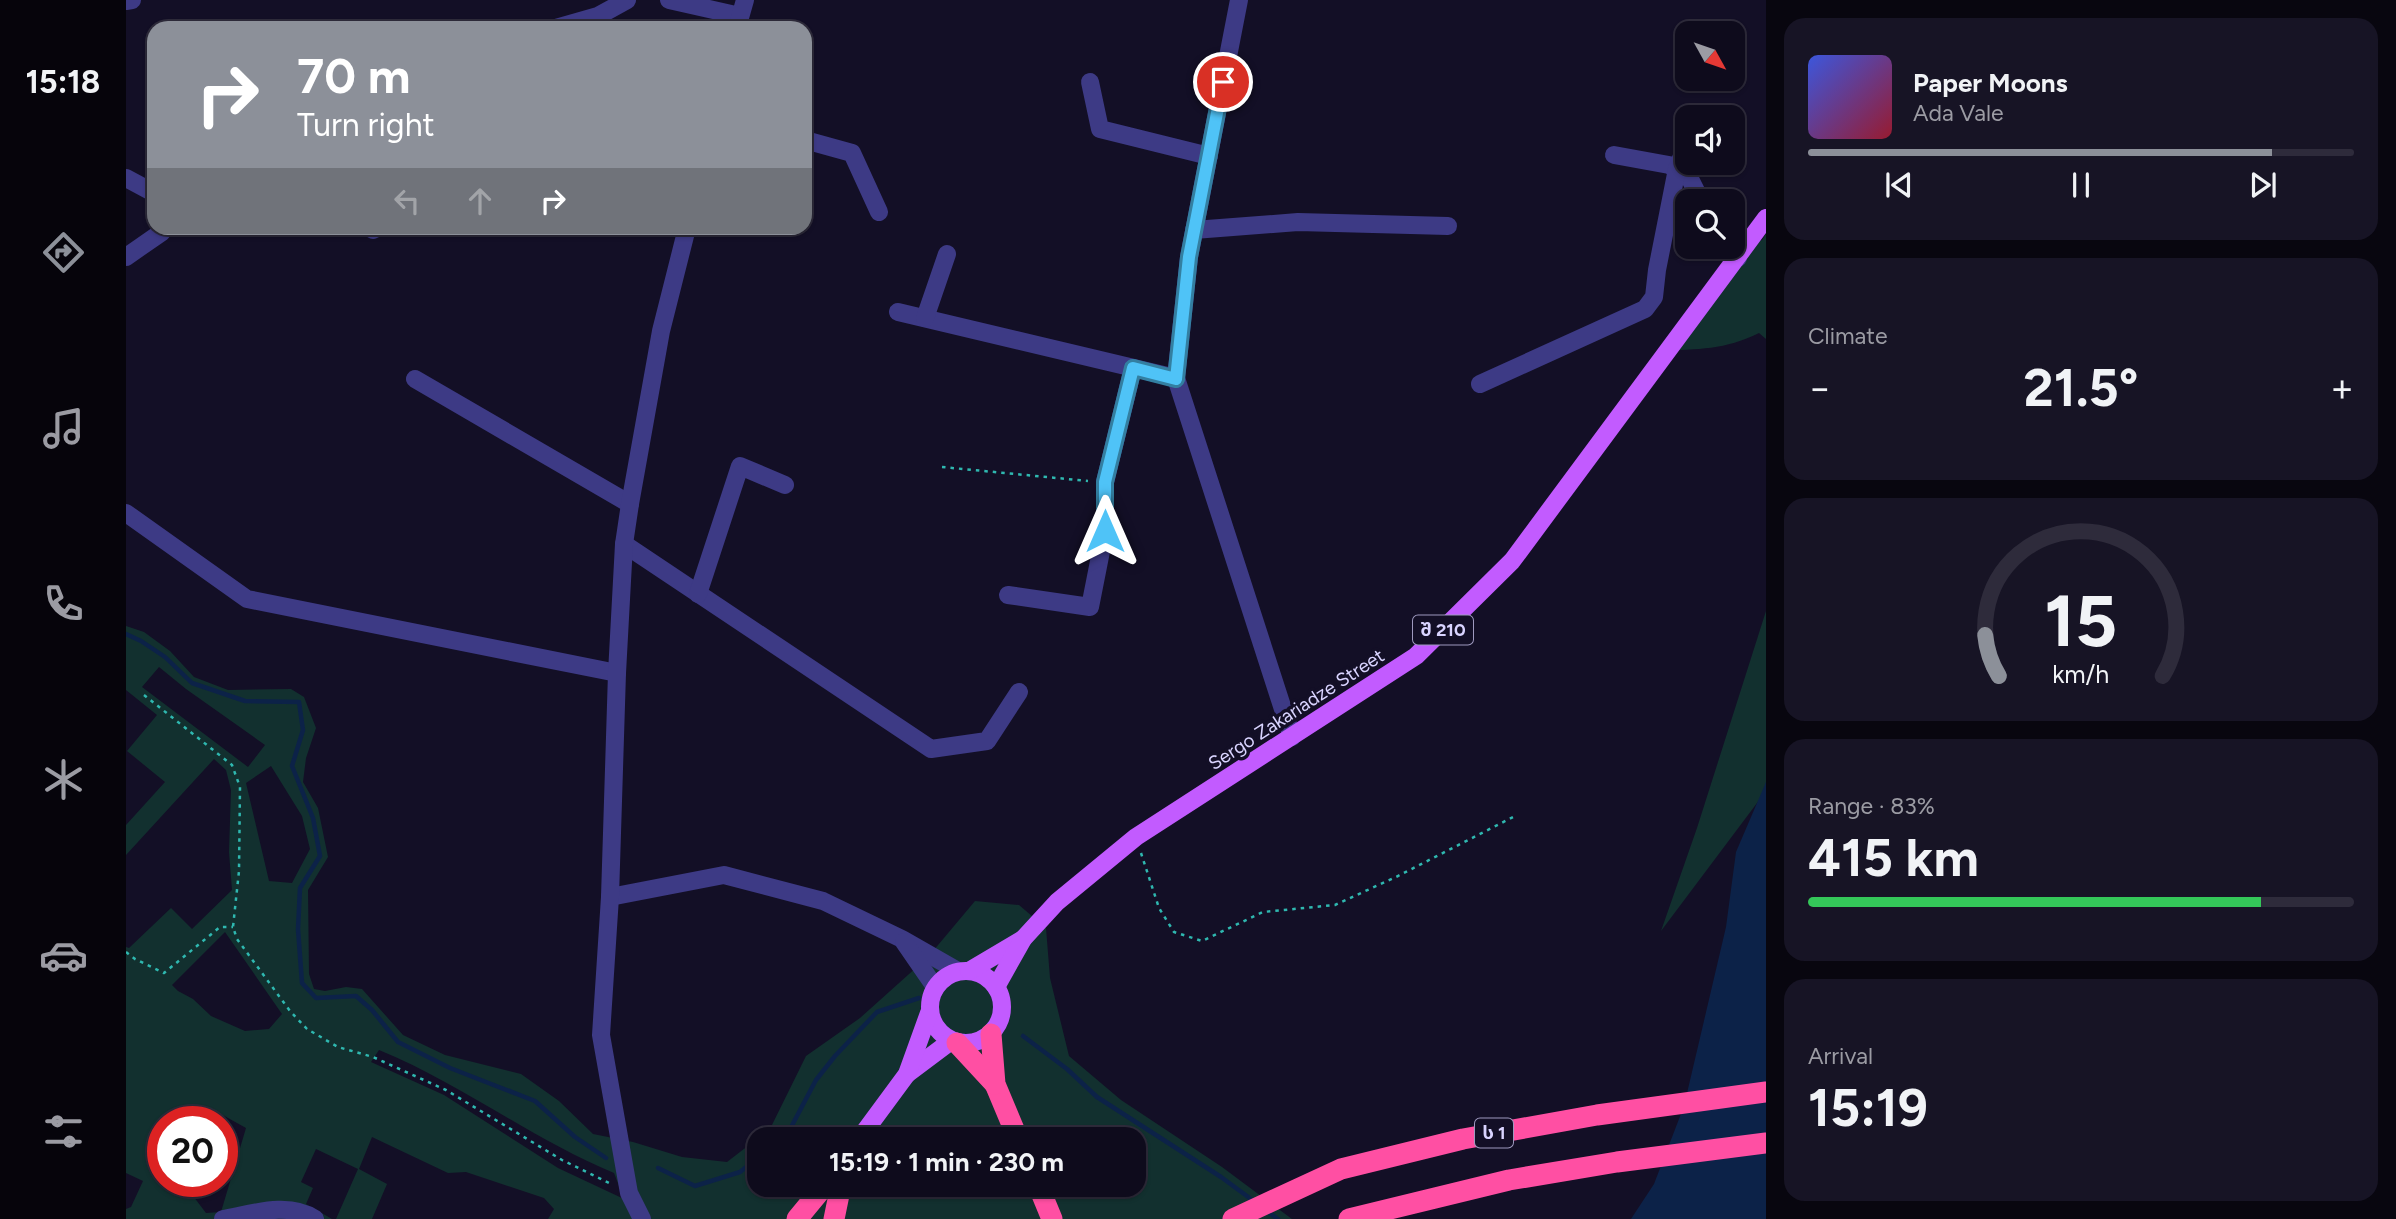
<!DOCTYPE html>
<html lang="en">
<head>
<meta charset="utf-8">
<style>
  body { margin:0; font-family:Figtree,"Noto Sans Georgian",sans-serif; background:#171425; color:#f1f3f6; height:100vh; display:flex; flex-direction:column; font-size:26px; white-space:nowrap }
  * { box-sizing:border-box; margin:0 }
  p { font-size:23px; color:#9b9ba3 }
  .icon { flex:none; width:38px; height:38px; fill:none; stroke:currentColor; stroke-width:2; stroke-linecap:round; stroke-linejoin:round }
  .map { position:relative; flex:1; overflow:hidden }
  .sheet { display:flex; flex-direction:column; gap:18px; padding:18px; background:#08060f; width:630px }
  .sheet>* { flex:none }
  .banner { position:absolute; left:21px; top:21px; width:665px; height:214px; border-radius:21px; box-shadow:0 2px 5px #0004,0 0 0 2px #2e2b3b; background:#8c9099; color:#fff; overflow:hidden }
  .needle { width:46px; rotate:130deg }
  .controls { position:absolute; left:1549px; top:21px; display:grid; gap:14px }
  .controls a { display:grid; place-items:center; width:70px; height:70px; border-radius:14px; background:#0e0b1c; box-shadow:0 2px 5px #0004,0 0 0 2px #2e2b3b; font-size:35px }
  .speed { position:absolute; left:21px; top:1106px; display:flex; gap:14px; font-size:35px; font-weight:700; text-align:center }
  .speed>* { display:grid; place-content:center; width:91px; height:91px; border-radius:50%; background:#0e0b1c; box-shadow:0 2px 5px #0004,0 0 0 2px #2e2b3b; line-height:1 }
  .speed .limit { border:10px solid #d22; background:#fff; color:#111 }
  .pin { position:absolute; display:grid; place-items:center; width:60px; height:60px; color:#fff; margin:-30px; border:4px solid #fff; border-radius:50%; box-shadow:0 2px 7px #0007 }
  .me { position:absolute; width:77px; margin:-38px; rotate:0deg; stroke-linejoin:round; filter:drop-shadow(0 0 5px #0008) }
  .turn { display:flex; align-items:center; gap:24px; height:147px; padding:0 35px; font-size:32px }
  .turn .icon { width:91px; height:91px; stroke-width:2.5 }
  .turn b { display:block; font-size:49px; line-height:60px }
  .lanes { display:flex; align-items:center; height:66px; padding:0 35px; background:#0003; justify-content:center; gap:35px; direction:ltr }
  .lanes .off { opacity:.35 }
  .big { font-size:52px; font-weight:700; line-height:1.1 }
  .sheet .tile { flex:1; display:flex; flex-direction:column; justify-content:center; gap:10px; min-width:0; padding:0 24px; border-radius:21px; background:#171425 }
  .sheet .dial { align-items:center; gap:0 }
  .dial svg { height:182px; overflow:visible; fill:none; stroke:#2e2b3b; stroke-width:7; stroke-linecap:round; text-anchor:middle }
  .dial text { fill:#f1f3f6; stroke:none }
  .song { display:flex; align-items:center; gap:21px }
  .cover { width:84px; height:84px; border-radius:10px; background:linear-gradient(135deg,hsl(230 70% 55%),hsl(350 70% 35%)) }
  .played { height:7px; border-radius:4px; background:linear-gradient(90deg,#8c9099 85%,#2e2b3b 85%) }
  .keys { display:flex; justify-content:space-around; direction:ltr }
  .heat { display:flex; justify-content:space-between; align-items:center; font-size:38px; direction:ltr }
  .charge { height:10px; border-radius:5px; background:linear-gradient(90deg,#34c759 83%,#2e2b3b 0) }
  .trip { position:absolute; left:621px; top:1127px; width:399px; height:70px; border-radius:21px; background:#0e0b1c; box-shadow:0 2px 5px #0004,0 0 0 2px #2e2b3b; font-weight:700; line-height:70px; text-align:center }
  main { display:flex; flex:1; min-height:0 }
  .tab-bar { display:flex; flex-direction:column; width:126px; justify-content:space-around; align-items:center; background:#06040b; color:#9b9ba3 }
  .tab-bar .icon { width:49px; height:49px }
  .tab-bar .active { color:#8c9099 }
  .tab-bar b { font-size:32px; color:#f1f3f6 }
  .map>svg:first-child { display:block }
  .green { fill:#12302f; fill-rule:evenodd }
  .water { fill:#0c2248 }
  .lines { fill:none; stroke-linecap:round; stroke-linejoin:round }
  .stream { stroke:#0c2248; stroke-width:4.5 }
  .path { stroke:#2fb8b0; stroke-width:2.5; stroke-dasharray:3.5 5; stroke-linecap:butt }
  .minor { stroke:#3d3a85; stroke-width:18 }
  .major { stroke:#c25bff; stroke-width:18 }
  .highway { stroke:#ff4fa3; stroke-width:21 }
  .route-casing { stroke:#337fa1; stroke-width:18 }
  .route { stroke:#4fc3f7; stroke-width:12 }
  .labels { text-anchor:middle; stroke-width:7; stroke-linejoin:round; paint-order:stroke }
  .shield { fill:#130f26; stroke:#9e99be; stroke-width:2 }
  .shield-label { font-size:18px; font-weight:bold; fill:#d9d4ff }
  .street-label { font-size:19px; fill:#d9d4ff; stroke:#130f26 }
</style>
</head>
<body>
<main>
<nav class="tab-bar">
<b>15:18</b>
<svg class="icon active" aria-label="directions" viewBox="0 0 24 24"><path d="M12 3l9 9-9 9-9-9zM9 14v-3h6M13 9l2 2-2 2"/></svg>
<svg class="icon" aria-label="music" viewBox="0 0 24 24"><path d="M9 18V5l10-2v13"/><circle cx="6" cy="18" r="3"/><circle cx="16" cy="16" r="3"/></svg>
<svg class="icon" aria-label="phone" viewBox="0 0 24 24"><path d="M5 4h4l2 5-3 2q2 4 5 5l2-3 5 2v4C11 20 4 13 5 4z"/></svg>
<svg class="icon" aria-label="climate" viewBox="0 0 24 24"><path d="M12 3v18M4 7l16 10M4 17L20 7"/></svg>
<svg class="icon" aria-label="car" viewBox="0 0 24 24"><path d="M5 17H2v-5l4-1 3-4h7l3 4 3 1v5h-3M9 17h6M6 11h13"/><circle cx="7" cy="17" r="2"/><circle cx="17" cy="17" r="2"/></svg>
<svg class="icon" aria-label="filters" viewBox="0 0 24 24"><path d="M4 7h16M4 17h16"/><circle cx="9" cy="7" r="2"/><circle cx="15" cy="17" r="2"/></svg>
</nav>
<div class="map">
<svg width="1640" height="1219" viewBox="0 0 1640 1219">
  <rect width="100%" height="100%" fill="#130f26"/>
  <!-- green -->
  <g class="green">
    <path d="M 1640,234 L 1640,339 L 1633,333 C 1599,350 1572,349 1535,351 L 1604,252 L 1636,240 Z"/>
    <polygon points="1640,611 1640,791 1535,931 1571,828"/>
    <path d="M 0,626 L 18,632 L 44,651 L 68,677 L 102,690 L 165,689 L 178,697 L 190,728 L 180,758 L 177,782 L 192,808 L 202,857 L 182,890 L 183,974 L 188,989 L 199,991 L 220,987 L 236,989 L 277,1035 L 319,1055 L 395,1074 L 433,1101 L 467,1134 L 507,1142 L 556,1157 L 601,1162 L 644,1129 L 680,1056 L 734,1018 L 802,957 L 849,901 L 893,905 L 920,928 L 924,978 L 943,1056 L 995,1100 L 1096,1167 L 1166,1219 L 422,1219 L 428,1209 L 418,1198 L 340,1172 L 322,1173 L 246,1137 L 233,1169 L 261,1184 L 246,1219 L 210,1219 L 232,1169 L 190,1149 L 175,1182 L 187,1188 L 180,1204 L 206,1219 L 0,1219 L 0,1209 L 5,1207 L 17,1181 L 0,1173 L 0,947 L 3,948 L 45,908 L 66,929 L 106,890 L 103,852 L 105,790 L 100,770 L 88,759 L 0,855 L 0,825 L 39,782 L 1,751 L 31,715 L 0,690 ZM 33,667 L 60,689 L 139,745 L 122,767 L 16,687 ZM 145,766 L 176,816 L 184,849 L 166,883 L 143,881 L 120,783 ZM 99,932 L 156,1014 L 143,1029 L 119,1031 L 85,1016 L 67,999 L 52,991 L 46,985 ZM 253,1050 C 334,1083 406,1139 488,1173 L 498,1199 L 432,1168 L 318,1095 L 245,1062 ZM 93,1113 L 120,1128 L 95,1212 L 80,1213 L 61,1188 L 62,1181 L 37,1181 L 37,1122 L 87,1122 ZM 634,1139 L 1008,1139 L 1008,1185 L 634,1185 Z"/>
  </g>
  <!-- water -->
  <polygon class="water" points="1640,782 1640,1219 1505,1219 1528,1184 1558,1106 1600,927 1610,852"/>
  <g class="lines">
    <!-- stream -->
    <g class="stream">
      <polyline points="0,634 15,641 39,657 66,683 119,701 173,702 177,730 166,766 187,818 194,856 174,888 172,929 176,983 190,998 230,996 246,1010 272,1042 324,1068 409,1101 449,1137 480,1158"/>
      <polyline points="897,1036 941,1069 971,1097 1095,1177 1129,1202"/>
      <polyline points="654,1139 662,1133 690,1080 709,1056 751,1012 793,998"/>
      <polyline points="532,1168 569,1186 614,1172 634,1156"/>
      <polyline points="1142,1212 1152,1219"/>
    </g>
    <!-- path -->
    <g class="path">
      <polyline points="816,467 962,481"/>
      <polyline points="18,695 106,765 114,787 113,871 107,927 111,939 164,1011 181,1029 212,1047 247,1057 320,1090 436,1160 485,1184"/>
      <polyline points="1015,853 1033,908 1048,932 1076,941 1137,912 1209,905 1272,876 1391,815"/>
      <polyline points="0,952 9,959 38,973 94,927 107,927"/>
    </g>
    <!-- minor -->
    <g class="minor">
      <polyline points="543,0 614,16"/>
      <polyline points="1113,0 1063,257 1050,378 1166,737"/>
      <polyline points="0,1 6,0"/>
      <polyline points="430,28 472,16 501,0"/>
      <polyline points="611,28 619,0"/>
      <polyline points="964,82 974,129 1083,156"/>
      <polyline points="1592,117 1594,115"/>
      <polyline points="679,140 726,153 753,212"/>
      <polyline points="1488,155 1543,165 1562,175 1575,201"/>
      <polyline points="0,178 28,193"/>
      <polyline points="247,230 251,228"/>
      <polyline points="1068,230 1172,222 1322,226"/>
      <polyline points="1599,247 1612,258"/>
      <polyline points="0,257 36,232 38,228"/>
      <polyline points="772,312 1050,378"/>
      <polyline points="799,318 821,254"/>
      <polyline points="289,379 504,504"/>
      <polyline points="1354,384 1519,309 1528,297 1531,270 1551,169 1561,143"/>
      <polyline points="0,513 121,599 491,673"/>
      <polyline points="498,544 805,749 861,741 893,692"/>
      <polyline points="572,594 614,466 659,485"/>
      <polyline points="882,595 964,607 979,531 979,482 1007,368"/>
      <polyline points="484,897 598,875 697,901 776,939 832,971"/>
      <polyline points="778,942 809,987"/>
      <path d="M 97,1219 C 125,1214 163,1201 189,1219"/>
      <polyline points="516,1219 503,1193 475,1035 484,897 491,673 498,544 504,504 535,331 561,228"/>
    </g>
    <!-- major -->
    <g class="major">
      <circle cx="840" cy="1007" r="36"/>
      <polyline points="843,971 897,939"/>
      <polyline points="870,987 897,939 931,902 1010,837 1290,656 1386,561 1640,218"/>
      <polyline points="781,1074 825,1041"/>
      <polyline points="736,1135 781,1074 803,1013"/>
    </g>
    <!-- highway -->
    <g class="highway">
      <polyline points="865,1034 869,1084 892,1139"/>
      <polyline points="831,1043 869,1084"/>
      <polyline points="732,1139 736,1135"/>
      <polyline points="912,1185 926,1219"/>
      <polyline points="671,1219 699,1185"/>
      <polyline points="708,1219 715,1185"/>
      <polyline points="1107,1219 1215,1169 1337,1139 1471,1115 1640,1092"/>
      <polyline points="1223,1219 1383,1180 1491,1162 1640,1143"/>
    </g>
  </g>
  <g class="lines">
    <defs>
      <polyline id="route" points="979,531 979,482 1007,368 1050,379 1063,257 1097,82"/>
    </defs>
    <!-- route casing -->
    <use href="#route" class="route-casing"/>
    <!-- route -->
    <use href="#route" class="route"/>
  </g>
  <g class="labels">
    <!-- shield labels -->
    <g class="shield">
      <rect x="1287" y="615.5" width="60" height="29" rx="5"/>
      <rect x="1349" y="1118.5" width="38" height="29" rx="5"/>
    </g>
    <g class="shield-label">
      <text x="1317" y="636">შ 210</text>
      <text x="1368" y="1139">ს 1</text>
    </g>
    <!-- street labels -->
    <g class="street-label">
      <text transform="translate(1170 709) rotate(-33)" y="7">Sergo Zakariadze Street</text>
    </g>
  </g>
</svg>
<div class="controls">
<a><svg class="needle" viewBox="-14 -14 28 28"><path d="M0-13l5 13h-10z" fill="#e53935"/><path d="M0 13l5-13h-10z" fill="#9b9ba3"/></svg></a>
<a><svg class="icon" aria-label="sound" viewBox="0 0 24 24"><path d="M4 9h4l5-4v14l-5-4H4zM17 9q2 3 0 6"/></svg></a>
<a><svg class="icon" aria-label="search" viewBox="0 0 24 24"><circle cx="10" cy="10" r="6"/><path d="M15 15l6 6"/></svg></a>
</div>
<div class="speed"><div class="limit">20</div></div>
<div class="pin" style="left:1097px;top:82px;background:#d93025"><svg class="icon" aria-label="arrive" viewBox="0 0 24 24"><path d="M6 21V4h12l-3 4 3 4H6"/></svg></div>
<svg class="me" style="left:979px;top:531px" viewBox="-20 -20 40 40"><path d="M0-17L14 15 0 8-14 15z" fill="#4fc3f7" stroke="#fff" stroke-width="4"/></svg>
<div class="trip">15:19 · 1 min · 230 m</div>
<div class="banner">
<div class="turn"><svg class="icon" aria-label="right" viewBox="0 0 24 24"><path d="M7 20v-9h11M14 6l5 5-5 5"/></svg><div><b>70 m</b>Turn right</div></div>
<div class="lanes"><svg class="icon off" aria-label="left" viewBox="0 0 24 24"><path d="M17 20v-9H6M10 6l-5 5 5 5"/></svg><svg class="icon off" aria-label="ahead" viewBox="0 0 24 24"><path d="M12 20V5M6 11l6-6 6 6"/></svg><svg class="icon" aria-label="right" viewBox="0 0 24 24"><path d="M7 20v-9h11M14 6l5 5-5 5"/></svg></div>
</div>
</div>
<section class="sheet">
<div class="tile">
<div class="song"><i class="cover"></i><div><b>Paper Moons</b><p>Ada Vale</p></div></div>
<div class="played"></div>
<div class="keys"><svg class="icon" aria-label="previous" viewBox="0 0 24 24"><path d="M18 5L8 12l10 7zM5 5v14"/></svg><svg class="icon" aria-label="pause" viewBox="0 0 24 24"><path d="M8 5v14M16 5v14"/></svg><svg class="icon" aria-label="next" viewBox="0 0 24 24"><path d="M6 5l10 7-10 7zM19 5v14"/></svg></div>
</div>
<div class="tile"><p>Climate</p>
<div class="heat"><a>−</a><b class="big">21.5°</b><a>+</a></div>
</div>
<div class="tile dial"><svg viewBox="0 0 100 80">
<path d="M14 69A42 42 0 1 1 86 69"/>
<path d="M14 69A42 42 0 0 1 8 51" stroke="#8c9099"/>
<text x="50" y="56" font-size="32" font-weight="700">15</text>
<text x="50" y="72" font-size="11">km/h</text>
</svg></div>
<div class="tile"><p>Range · 83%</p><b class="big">415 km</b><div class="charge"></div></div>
<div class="tile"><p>Arrival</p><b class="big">15:19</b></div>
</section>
</main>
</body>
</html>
